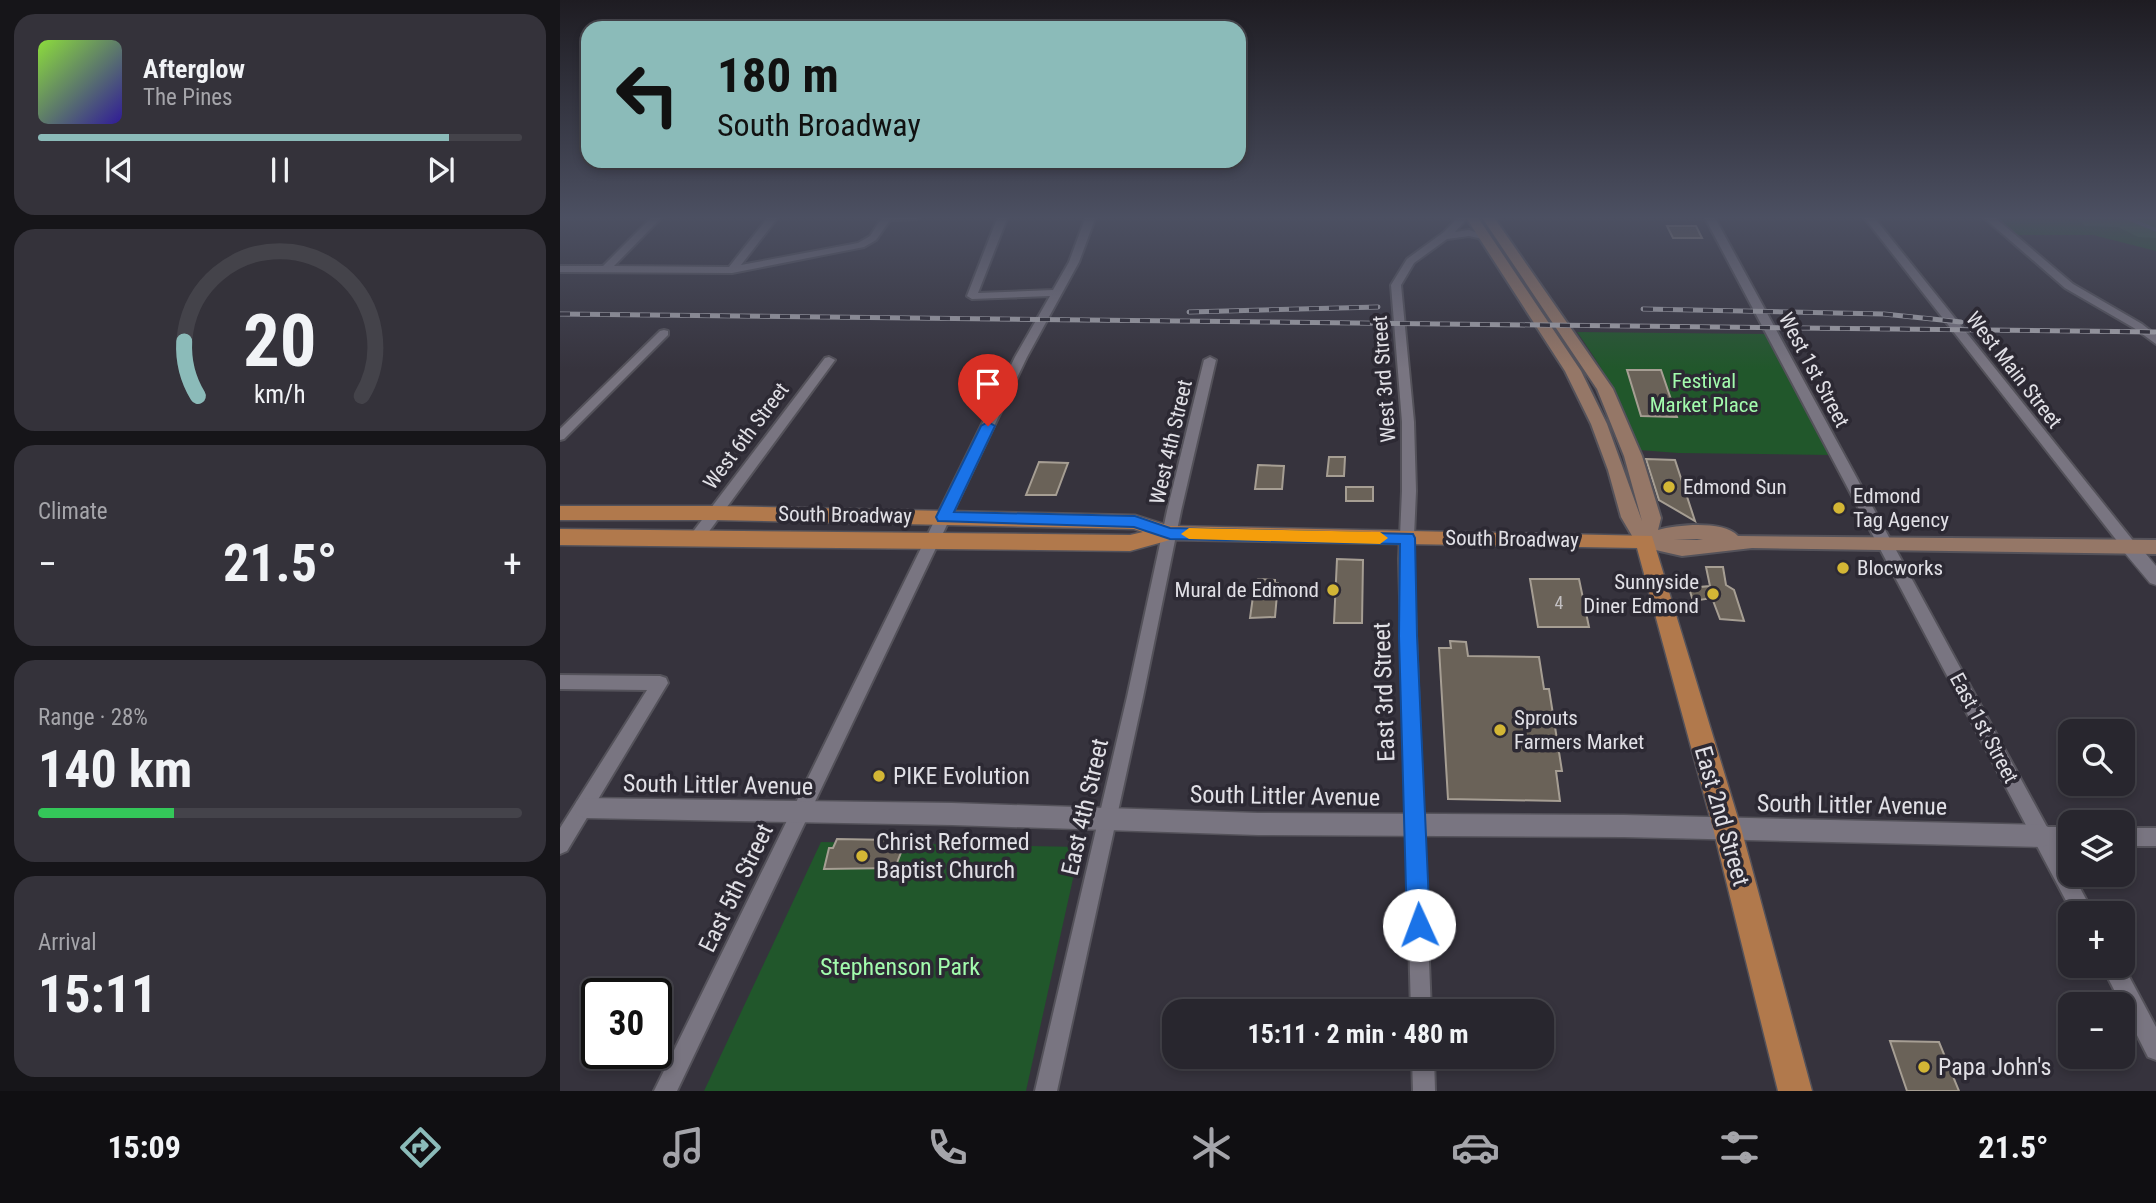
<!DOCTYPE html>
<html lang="en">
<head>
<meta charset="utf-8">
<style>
  body { margin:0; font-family:"Roboto Condensed",sans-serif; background:#34323a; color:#f1f3f6; height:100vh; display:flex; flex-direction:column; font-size:26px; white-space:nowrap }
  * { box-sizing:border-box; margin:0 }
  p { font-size:23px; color:#a5a5aa }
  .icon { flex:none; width:38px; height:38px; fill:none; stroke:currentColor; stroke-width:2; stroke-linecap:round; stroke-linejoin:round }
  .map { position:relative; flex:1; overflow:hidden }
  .sheet { display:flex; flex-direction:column; gap:14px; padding:14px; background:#161519; width:560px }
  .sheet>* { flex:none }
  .hud { position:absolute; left:21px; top:21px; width:665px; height:147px; border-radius:21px; box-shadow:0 4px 10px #0003,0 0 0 2px #44434a; background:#8bbbb9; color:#111; overflow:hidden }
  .tools { position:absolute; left:1498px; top:719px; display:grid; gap:14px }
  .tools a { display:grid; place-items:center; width:77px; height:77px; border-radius:14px; background:#28262e; box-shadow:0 4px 10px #0003,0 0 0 2px #44434a; font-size:35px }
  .speed { position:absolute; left:21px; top:978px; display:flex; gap:14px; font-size:35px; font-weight:700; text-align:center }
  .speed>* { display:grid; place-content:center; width:91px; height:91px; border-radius:50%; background:#28262e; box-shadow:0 4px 10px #0003,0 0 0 2px #44434a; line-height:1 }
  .speed .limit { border:4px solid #111; border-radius:10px; background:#fff; color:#111 }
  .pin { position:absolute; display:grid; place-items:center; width:60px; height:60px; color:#fff; margin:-72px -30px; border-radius:50% 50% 50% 0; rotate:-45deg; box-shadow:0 0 7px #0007 }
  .pin .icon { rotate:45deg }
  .me { position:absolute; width:77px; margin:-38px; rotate:358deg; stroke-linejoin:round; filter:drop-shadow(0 0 5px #0008) }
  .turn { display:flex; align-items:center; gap:24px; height:147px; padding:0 21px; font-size:32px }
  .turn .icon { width:91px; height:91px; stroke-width:2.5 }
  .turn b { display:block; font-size:49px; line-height:60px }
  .big { font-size:52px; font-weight:700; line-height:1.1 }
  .sheet .widget { flex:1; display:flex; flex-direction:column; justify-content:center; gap:10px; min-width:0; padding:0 24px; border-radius:21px; background:#34323a }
  .sheet .dial { align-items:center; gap:0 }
  .dial svg { height:182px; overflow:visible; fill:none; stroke:#44434a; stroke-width:7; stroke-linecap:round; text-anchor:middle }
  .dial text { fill:#f1f3f6; stroke:none }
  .song { display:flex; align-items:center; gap:21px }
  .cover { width:84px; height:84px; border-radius:10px; background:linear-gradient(135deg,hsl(90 70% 55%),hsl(250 70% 35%)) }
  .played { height:7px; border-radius:4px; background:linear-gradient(90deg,#8bbbb9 85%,#44434a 85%) }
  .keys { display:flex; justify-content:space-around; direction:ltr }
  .heat { display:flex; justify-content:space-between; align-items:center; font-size:38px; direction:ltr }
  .charge { height:10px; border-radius:5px; background:linear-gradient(90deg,#34c759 28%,#44434a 0) }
  .trip { position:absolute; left:602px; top:999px; width:392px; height:70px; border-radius:21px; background:#28262e; box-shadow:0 4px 10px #0003,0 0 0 2px #44434a; font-weight:700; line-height:70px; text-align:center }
  .menu { display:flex; height:112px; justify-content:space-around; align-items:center; background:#100f12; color:#a5a5aa }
  .menu .icon { width:49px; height:49px }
  .menu .current { color:#8bbbb9 }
  .menu b { font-size:32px; color:#f1f3f6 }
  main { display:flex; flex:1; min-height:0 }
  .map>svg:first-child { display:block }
  .green { fill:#21572b }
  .forest { fill:#2a6b36 }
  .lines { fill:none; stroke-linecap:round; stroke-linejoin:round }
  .stream { stroke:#445b70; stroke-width:3.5 }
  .building { fill:#6a6258; stroke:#a69e93; stroke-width:2 }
  .minor-casing { stroke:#54525a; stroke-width:4 }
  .tertiary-casing { stroke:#54525a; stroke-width:3 }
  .secondary-casing { stroke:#54525a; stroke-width:4 }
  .primary-casing { stroke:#54525a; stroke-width:3 }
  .minor { fill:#797581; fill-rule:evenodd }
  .tertiary { fill:#797581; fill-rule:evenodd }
  .secondary { fill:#957767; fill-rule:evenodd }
  .primary { fill:#b1794c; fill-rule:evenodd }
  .rail-casing { stroke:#a8a7ae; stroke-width:5 }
  .rail { stroke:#2c2933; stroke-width:3.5; stroke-dasharray:10; stroke-linecap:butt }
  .route { fill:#1a73e8; stroke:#114b97; stroke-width:2 }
  .slow { fill:#f59e0b }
  .poi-dot { fill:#d3b635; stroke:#2c2933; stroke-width:2.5 }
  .labels { text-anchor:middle; stroke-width:7; stroke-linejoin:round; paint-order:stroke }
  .number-label { font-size:18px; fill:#c3c0c2 }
  .street-label { font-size:21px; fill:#e1e0e6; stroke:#2c2933 }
  .park-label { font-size:21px; fill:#a2fbad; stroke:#2c2933 }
  .poi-label { font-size:21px; fill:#e1e0e6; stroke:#2c2933; text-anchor:start }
  .near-street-label { font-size:24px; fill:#e1e0e6; stroke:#2c2933 }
  .near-poi-label { font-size:24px; fill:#e1e0e6; stroke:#2c2933; text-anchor:start }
  .near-park-label { font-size:24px; fill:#a2fbad; stroke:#2c2933 }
</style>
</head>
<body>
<main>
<section class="sheet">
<div class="widget">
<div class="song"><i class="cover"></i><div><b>Afterglow</b><p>The Pines</p></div></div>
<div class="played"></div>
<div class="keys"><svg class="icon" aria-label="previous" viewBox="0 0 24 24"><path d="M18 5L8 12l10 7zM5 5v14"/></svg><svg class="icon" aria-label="pause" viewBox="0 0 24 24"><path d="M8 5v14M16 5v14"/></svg><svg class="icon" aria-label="next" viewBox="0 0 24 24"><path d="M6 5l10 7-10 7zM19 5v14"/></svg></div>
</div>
<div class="widget dial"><svg viewBox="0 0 100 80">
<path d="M14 69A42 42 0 1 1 86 69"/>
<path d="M14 69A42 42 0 0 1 8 45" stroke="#8bbbb9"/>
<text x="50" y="56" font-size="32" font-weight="700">20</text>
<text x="50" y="72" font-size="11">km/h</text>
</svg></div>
<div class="widget"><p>Climate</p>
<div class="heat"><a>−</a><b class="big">21.5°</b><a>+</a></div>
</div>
<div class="widget"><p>Range · 28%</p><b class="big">140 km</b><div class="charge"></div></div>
<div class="widget"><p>Arrival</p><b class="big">15:11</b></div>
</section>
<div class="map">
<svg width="1596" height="1091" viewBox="0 0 1596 1091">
  <rect width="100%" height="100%" fill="#36333d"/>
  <!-- green -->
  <g class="green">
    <polygon points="1431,216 1596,216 1596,251 1533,235 1453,235"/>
    <path d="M 1017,332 L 1207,334 L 1270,455 L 1118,453 L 1079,450 C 1065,405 1044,370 1017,332 Z"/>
    <polygon points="261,842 520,847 466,1091 144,1091"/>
  </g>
  <!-- forest -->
  <polygon class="forest" points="1514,216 1596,216 1596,238 1578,237 1558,227 1525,226"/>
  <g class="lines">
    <!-- stream -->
    <polyline class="stream" points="1562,216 1596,230"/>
  </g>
  <!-- building -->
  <g class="building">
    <polygon points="1107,226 1136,226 1142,238 1113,238"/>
    <polygon points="1067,370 1101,370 1117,417 1081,416"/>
    <polygon points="769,457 785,457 784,476 767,476"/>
    <polygon points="1086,459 1115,460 1135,521 1099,500"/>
    <polygon points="479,462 508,463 496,495 466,495"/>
    <polygon points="698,465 724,466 722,489 695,489"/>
    <rect x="786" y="487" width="27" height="14"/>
    <polygon points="777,559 803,560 802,623 774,623"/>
    <polygon points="1146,567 1163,567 1166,585 1174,590 1184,621 1160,619 1152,598 1133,601 1129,588 1150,586"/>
    <polygon points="698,579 715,580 715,583 718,583 715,617 690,618 695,582"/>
    <polygon points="970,579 1019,579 1029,627 978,627"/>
    <polygon points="890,641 906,642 908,656 979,657 984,689 989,689 1002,771 996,771 1000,801 888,799 879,648 891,648"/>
    <polygon points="277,839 332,840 345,842 335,868 264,869 269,848 273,848"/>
    <polygon points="1330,1041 1379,1042 1399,1091 1347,1091"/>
  </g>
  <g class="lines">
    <defs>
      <g id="minor">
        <polygon points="93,216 103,216 54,266 169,267 209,216 219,216 181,265 298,243 310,236 323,216 362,216 357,219 330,220 316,240 304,247 172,273 0,272 0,266 43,266"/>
        <polygon points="438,216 448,216 418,293 493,290 509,262 526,216 536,216 519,262 467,357 117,1091 94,1091 455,357 490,296 412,299 407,296"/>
        <polygon points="899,216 909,216 895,232 909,230 928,236 928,240 909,236 887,239 854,263 841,285 854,422 856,491 853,559 871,1012 851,1012 839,559 842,491 842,422 831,285 847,259 884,232"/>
        <polygon points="1144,216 1154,216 1487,827 1510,827 1510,845 1497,845 1510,869 1510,875 1513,875 1534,914 1513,914"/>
        <polygon points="1303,216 1313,216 1575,543 1577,547 1575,551 1565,551"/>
        <polygon points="1422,216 1433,216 1513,284 1582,324 1596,335 1596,344 1574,328 1505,288"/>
        <polygon points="104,330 108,331 108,335 4,439 0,440 0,429 100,331"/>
        <polygon points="269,357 275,360 142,541 132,541 130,537 132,533 265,358"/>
        <polygon points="650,357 656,360 621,511 583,697 497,1091 475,1091 567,697 607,511 644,360"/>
        <polygon points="0,675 100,676 106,678 108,683 7,851 0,854 0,828 87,690 0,689"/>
        <rect x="1563" y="828" width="33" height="18"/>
        <polygon points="1563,965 1596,1027 1596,1060 1588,1057 1542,966"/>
        <polygon points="852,1057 874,1057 875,1091 853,1091"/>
      </g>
      <g id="tertiary">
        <polygon points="1570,541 1576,542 1596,566 1596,585 1590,583 1564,552 1561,547 1564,542"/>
        <polygon points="25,798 392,803 698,813 1064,815 1483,825 1491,828 1494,836 1491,844 1483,847 1064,837 698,835 392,825 25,818 17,815 14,808 17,801"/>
      </g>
      <path id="secondary" d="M 905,216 L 917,216 L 1021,371 L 1047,424 L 1082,521 L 1064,456 L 1037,389 L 921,216 L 933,216 L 1053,389 L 1082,456 L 1101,518 L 1098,530 C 1117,525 1163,520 1178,536 L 1596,540 L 1596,554 L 1192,548 L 1122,556 L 1078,546 L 1061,517 L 1048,470 L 1031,424 L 1005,371 ZM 1137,539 L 1143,540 L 1114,540 Z"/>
      <polygon id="primary" points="0,506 155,506 575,515 610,526 1092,536 1181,828 1252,1091 1218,1091 1153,828 1077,548 610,540 570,551 0,545 0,529 570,535 583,532 574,529 155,520 0,520"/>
    </defs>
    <!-- minor casing -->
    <use href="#minor" class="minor-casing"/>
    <!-- tertiary casing -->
    <use href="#tertiary" class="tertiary-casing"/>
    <!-- secondary casing -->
    <use href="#secondary" class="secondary-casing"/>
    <!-- primary casing -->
    <use href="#primary" class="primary-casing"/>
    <!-- minor -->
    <use href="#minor" class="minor"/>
    <!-- tertiary -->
    <use href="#tertiary" class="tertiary"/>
    <!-- secondary -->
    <use href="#secondary" class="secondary"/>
    <!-- primary -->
    <use href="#primary" class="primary"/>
    <defs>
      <g id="rail">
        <polyline points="1083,309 1324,314 1401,322"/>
        <polyline points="629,312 818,307"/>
        <polyline points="0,314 1596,332"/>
      </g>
    </defs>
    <!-- rail casing -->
    <use href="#rail" class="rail-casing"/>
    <!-- rail -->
    <use href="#rail" class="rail"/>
  </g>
  <!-- sky -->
  <linearGradient id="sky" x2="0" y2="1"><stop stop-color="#1e1c22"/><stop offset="0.59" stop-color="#4c5062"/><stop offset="1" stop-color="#4c5062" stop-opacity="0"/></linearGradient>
  <rect width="1596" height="369" fill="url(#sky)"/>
  <!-- route -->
  <polygon class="route" points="428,422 435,426 394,512 575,516 610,528 853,534 855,538 857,636 870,925 866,933 859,936 851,933 847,925 839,636 840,544 610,539 574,527 378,521 376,517 421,426"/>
  <!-- slow -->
  <polygon class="slow" points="629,528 820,532 828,538 820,544 629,539 621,534"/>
  <!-- markers -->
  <g class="poi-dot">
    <circle cx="1109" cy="487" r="7"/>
    <circle cx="1279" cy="508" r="7"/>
    <circle cx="1283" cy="568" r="7"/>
    <circle cx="773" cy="590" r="7"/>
    <circle cx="1153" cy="594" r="7"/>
    <circle cx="940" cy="730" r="7"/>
    <circle cx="319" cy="776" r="7"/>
    <circle cx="302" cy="856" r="7"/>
    <circle cx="1364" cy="1067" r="7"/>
  </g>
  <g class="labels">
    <!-- number labels -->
    <g class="number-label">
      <text x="999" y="609">4</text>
    </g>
    <!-- street labels -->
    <g class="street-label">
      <text transform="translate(1254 370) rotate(62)" y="7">West 1st Street</text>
      <text transform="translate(1454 370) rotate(52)" y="7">West Main Street</text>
      <text transform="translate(824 379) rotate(-94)" y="7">West 3rd Street</text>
      <text transform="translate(186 436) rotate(-53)" y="7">West 6th Street</text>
      <text transform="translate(611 442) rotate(-77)" y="7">West 4th Street</text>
      <text transform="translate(285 515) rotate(1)" y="7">South Broadway</text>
      <text transform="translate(952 539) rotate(1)" y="7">South Broadway</text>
      <text transform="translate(1424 728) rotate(62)" y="7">East 1st Street</text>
    </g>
    <!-- park labels -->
    <g class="park-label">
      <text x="1144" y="388">Festival<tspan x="1144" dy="24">Market Place</tspan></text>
    </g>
    <!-- poi labels -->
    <g class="poi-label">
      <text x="1123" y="494">Edmond Sun</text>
      <text x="1293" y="503">Edmond<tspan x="1293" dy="24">Tag Agency</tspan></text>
      <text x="1297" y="575">Blocworks</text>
      <text x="1139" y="589" text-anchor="end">Sunnyside<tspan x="1139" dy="24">Diner Edmond</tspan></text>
      <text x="759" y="597" text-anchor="end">Mural de Edmond</text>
      <text x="954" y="725">Sprouts<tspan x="954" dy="24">Farmers Market</tspan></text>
    </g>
    <!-- near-street labels -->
    <g class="near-street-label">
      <text transform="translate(824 692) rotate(-92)" y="8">East 3rd Street</text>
      <text transform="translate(158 785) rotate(1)" y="8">South Littler Avenue</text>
      <text transform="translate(725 796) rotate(1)" y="8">South Littler Avenue</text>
      <text transform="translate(1292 805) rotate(1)" y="8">South Littler Avenue</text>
      <text transform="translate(525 807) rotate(-77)" y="8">East 4th Street</text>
      <text transform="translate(1162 816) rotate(74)" y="8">East 2nd Street</text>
      <text transform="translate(176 888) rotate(-64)" y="8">East 5th Street</text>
    </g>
    <!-- near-poi labels -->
    <g class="near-poi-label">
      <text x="333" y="784">PIKE Evolution</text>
      <text x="316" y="850">Christ Reformed<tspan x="316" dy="28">Baptist Church</tspan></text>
      <text x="1378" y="1075">Papa John's</text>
    </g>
    <!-- near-park labels -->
    <g class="near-park-label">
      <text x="340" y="975">Stephenson Park</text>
    </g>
  </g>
</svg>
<div class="tools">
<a><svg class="icon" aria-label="search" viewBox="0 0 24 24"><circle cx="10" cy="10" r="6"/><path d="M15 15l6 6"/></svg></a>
<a><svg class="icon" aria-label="layers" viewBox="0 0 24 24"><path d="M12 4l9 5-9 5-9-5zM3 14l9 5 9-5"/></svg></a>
<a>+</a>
<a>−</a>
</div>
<div class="speed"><div class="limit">30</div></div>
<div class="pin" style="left:428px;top:426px;background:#d93025"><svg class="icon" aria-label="arrive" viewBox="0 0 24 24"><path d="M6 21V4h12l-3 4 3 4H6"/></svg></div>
<svg class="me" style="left:859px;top:925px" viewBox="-20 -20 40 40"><circle r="19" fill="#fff"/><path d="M0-13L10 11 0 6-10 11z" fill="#1a73e8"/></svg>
<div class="trip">15:11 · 2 min · 480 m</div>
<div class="hud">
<div class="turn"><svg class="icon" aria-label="left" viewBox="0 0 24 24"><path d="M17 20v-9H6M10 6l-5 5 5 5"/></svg><div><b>180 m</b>South Broadway</div></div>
</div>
</div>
</main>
<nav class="menu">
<b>15:09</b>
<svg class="icon current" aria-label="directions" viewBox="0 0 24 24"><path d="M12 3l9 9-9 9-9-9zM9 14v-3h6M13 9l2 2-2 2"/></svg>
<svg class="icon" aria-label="music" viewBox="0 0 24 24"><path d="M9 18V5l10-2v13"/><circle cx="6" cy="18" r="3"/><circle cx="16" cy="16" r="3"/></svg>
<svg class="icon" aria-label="phone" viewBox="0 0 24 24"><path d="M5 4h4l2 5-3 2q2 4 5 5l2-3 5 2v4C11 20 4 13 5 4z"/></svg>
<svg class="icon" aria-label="climate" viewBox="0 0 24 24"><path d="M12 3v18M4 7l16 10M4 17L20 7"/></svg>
<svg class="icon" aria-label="car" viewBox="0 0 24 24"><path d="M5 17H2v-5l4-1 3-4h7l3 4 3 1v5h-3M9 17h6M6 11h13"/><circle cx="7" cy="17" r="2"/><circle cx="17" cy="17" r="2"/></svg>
<svg class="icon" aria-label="filters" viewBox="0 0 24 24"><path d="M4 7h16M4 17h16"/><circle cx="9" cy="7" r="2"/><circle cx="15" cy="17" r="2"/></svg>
<b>21.5°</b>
</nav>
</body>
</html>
